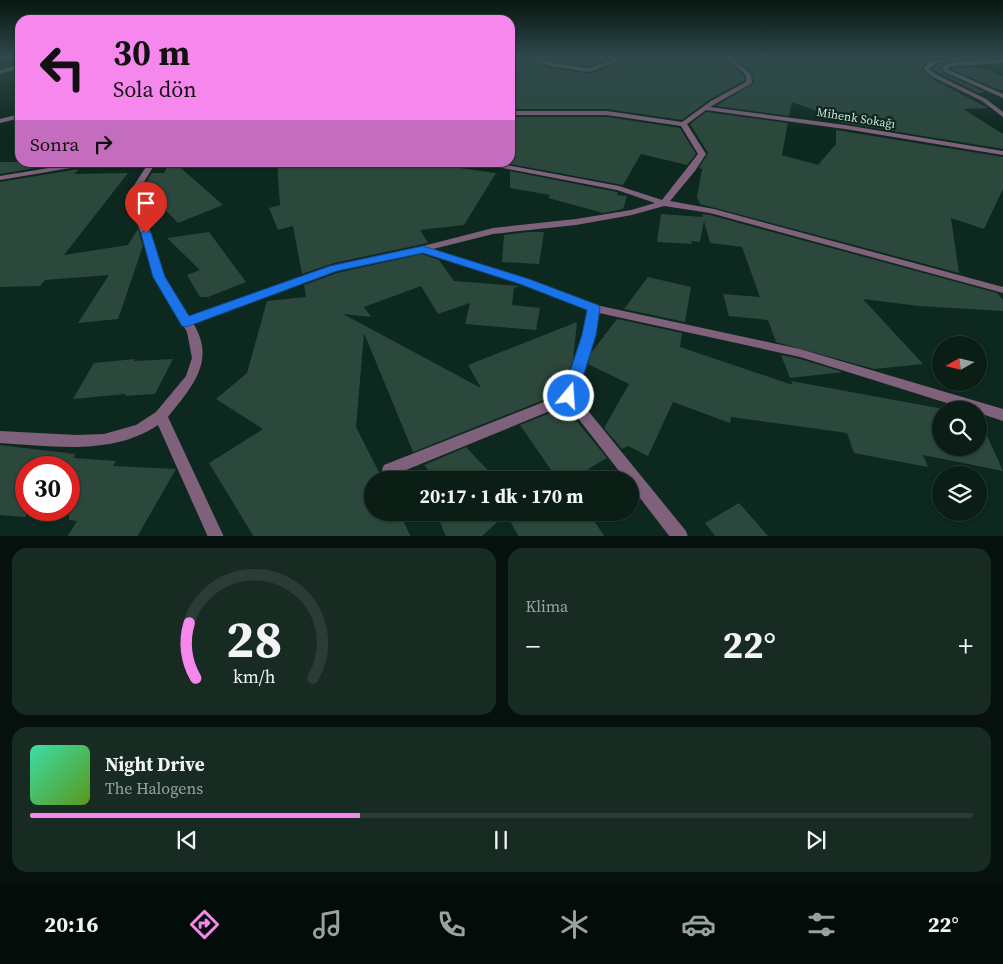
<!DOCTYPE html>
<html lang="tr">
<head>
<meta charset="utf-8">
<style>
  body { margin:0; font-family:"Source Serif 4",serif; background:#182b23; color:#f1f3f6; height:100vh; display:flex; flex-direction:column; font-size:19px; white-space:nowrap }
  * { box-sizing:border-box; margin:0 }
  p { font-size:16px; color:#99a2a1 }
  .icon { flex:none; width:28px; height:28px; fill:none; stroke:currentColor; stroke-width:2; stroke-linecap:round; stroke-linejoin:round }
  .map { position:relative; height:536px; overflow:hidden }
  .panel { display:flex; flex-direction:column; gap:12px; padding:12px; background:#06100c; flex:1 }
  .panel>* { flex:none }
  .top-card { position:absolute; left:15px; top:15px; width:500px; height:152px; border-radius:15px; box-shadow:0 1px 4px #0004,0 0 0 1px #2a3c35; background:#f688ed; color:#111; overflow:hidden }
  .needle { width:32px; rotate:262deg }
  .fabs { position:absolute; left:932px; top:336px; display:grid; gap:10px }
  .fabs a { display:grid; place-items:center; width:55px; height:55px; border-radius:50%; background:#0a1e16; box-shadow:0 1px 4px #0004,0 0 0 1px #2a3c35; font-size:25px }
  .speed { position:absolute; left:15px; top:456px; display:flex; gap:10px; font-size:25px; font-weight:700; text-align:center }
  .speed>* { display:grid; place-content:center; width:65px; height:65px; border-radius:50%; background:#0a1e16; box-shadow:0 1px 4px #0004,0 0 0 1px #2a3c35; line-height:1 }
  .speed .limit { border:8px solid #d22; background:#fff; color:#111 }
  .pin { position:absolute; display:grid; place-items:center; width:42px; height:42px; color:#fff; margin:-51px -21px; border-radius:50% 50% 50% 0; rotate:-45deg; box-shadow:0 0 5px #0007 }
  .pin .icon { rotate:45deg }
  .me { position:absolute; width:55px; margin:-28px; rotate:18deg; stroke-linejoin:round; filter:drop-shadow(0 0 4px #0008) }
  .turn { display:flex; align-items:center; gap:18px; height:105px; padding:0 15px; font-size:22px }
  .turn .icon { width:65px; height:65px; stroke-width:2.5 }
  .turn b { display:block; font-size:35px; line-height:42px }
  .then { display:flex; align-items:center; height:48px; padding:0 15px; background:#0003; gap:10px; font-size:19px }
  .big { font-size:38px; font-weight:700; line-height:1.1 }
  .panel .widget { flex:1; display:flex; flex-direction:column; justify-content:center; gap:8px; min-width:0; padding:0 18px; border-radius:15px; background:#182b23 }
  .panel .dial { align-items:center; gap:0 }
  .dial svg { height:130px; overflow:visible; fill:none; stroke:#2a3c35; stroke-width:7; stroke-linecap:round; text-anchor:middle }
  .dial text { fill:#f1f3f6; stroke:none }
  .song { display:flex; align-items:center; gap:15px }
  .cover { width:60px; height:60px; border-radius:8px; background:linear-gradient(135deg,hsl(160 70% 55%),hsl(90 70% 35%)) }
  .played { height:5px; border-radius:2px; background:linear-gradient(90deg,#f688ed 35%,#2a3c35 35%) }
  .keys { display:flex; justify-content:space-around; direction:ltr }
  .heat { display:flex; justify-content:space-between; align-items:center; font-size:28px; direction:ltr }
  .panel .tiles { flex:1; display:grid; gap:12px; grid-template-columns:1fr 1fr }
  .widget:last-child { grid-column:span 2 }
  .trip { position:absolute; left:364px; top:471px; width:275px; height:50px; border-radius:25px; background:#0a1e16; box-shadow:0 1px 4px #0004,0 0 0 1px #2a3c35; font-weight:700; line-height:50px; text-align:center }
  .dock { display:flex; height:80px; justify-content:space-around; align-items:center; background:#040c09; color:#99a2a1 }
  .dock .icon { width:35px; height:35px }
  .dock .selected { color:#f688ed }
  .dock b { font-size:22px; color:#f1f3f6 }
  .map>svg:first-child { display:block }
  .building { fill:#2c483c }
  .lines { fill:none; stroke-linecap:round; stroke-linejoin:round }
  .service { fill:#80617c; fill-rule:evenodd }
  .minor { fill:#80617c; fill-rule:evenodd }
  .route { fill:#1a73e8; stroke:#114b97 }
  .labels { text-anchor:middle; stroke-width:4.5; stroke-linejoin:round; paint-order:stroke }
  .far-street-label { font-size:12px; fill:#d0e0d8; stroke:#0d281e }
</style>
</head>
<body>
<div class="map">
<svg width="1003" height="537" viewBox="0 0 1003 537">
  <rect width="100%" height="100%" fill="#0d281e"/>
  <!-- building -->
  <g class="building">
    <polygon points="510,57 526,57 549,68 590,74 629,57 723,57 744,76 744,81 710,99 682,120 607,109 510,109"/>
    <polygon points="540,57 615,57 590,66 550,61"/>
    <polygon points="734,57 927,57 935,59 927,62 922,68 922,70 932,79 988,108 963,109 1003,134 1003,149 837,122 837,118 792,102 789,116 716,106 754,83 752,73"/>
    <polygon points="944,64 940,67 944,74 985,92 978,93 932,69 937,65"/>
    <polygon points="968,67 986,69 1003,76 1003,90 999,90 951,69"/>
    <polygon points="706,112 788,123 782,155 818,165 836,144 836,130 1003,157 1003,189 984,229 951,218 959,273 700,204 697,197 702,169 699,168 708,153 690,124"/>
    <polygon points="510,117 607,117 680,128 696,154 687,165 641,154 623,185 510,164"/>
    <polygon points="0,162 70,162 0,174"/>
    <polygon points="170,162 174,162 223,205 178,223 143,187 152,173 164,173"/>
    <polygon points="277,162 439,162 438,165 496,173 464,225 420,230 428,243 334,263 302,274 293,226 278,230 269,208 280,205"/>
    <polygon points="79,169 74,174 128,173 64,255 128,245 138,229 143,246 118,319 78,323 109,275 45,280 40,286 0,287 0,182"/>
    <polygon points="510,171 617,192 618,192 617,195 627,196 623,209 603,213 548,198 550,195 510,188"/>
    <polygon points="661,214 703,217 702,214 710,215 997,293 1003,300 1003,311 919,306 863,299 923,364 874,369 776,342 768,320 729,316 723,294 760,297 742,247 710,243 704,221 700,242 691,241 692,244 657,242"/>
    <polygon points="209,232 246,282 208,297 200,297 187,275 200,270 167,238"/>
    <polygon points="528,232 544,232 539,264 502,262 504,235"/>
    <polygon points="422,254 439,260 454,281 520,286 514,288 512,305 540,308 536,330 465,324 470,303 438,314 421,286 364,307 371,317 343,314 481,388 468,365 577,322 573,360 570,369 549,387 556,395 413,452 364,333 356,427 383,480 372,480 372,512 399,512 411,537 254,537 209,463 263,429 216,399 247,373 267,301 306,297 304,285 337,273"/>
    <polygon points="648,277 691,287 685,322 624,309"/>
    <polygon points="617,319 682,333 680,347 793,385 791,381 949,410 941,410 941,448 979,448 979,424 984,429 1003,471 923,455 928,467 854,453 847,433 731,417 730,423 673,402 648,456 628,446 622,449 604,428 629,384 588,364 591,353"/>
    <polygon points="781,355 800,359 843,372 790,378"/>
    <polygon points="135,359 134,361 173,359 155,394 125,396 126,394 73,399 94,363"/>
    <polygon points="565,407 607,458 569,480 558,480 520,425"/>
    <polygon points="0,445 75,454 74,458 116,461 113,466 176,469 137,537 67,537 77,521 69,520 69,468 26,468 26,517 0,515"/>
    <polygon points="466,447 497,480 437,480 424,465"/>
    <polygon points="739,503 769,537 716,537 705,523"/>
    <polygon points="436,512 588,512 605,537 519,537 506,514 481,537 446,537"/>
  </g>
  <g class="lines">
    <!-- service -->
    <polygon class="service" points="1003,59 1003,63 952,66 948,68 949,70 1003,94 1003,98 945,72 942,67 951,62"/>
    <!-- minor -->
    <g class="minor">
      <polygon points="528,57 535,57 550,63 590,68 620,57 627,57 590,72 549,66"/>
      <path d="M 725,57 L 731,57 L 751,74 L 752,83 L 710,107 L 845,125 L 1003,151 L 1003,155 L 845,129 L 706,110 L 687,124 L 706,154 L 695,171 L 670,201 L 714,209 L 1003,287 L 1003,293 L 710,213 L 664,206 L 632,215 L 576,225 L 493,234 L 433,249 L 528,280 L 596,305 L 800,349 L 1003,409 L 1003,421 L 979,413 L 979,410 L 969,410 L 800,357 L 599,313 L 595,335 L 576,396 L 686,531 L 688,537 L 670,537 L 630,485 L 630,480 L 626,480 L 567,404 L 389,477 L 384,475 L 382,470 L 384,465 L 564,394 L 583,335 L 588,310 L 520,284 L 422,252 L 336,271 L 193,323 C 217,361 191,388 168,417 L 224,537 L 208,537 L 158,425 C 112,456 53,446 0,443 L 0,431 L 77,435 L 104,434 L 136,425 L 156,412 L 186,376 L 192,358 L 187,332 L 154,277 L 141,233 L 131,208 L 133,187 L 149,162 L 156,162 L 141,187 L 139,208 L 151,233 L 164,277 L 189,316 L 334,265 L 423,246 L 493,228 L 576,219 L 631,210 L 655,203 L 617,190 L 471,162 L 490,162 L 619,186 L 662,200 L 698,154 L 681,126 L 607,115 L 510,115 L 510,111 L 607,111 L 682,122 L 711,101 L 746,82 L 746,75 Z"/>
      <polygon points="968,57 984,57 936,63 929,69 937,75 986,99 1003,112 1003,117 982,101 933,77 923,69 928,63 933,61"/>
      <polygon points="20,64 20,68 0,74 0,70"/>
      <polygon points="20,114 20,118 0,123 0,119"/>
      <polygon points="85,162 106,162 0,180 0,176"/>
    </g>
  </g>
  <!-- sky -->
  <linearGradient id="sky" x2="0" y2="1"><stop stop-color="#071610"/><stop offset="0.43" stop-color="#2f484c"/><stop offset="1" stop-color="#2f484c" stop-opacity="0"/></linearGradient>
  <rect width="1003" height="132" fill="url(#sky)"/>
  <!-- route -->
  <polygon class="route" points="146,230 151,233 165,277 189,316 330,266 423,246 529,279 598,305 600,308 596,335 577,396 574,401 569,402 564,401 562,396 582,335 587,310 520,284 423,253 337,271 186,327 182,326 153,277 141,233"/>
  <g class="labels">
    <!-- far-street labels -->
    <g class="far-street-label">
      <text transform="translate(856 118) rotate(9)" y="4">Mihenk Sokağı</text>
    </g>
  </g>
</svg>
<div class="fabs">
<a><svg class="needle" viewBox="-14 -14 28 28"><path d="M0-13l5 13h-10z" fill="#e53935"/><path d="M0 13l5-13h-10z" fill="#99a2a1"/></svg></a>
<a><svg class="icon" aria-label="search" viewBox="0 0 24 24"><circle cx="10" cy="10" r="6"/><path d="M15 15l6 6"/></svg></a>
<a><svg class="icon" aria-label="layers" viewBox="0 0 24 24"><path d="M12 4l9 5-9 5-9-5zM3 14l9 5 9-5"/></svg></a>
</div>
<div class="speed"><div class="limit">30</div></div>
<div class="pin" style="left:146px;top:233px;background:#d93025"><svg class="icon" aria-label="arrive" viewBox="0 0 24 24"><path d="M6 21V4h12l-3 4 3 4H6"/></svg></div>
<svg class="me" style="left:569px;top:396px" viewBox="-20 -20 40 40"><circle r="17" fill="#1a73e8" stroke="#fff" stroke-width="3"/><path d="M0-11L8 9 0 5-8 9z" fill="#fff"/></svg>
<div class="trip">20:17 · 1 dk · 170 m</div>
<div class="top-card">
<div class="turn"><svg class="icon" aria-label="left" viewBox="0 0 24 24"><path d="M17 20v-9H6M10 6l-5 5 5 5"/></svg><div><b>30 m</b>Sola dön</div></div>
<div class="then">Sonra<svg class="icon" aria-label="right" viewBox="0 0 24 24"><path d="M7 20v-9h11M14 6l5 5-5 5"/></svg></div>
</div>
</div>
<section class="panel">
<div class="tiles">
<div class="widget dial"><svg viewBox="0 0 100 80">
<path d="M14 69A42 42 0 1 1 86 69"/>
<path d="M14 69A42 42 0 0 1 10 35" stroke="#f688ed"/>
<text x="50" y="56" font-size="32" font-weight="700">28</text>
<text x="50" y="72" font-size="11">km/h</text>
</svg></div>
<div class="widget"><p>Klima</p>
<div class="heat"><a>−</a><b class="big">22°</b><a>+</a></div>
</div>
<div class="widget">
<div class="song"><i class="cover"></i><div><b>Night Drive</b><p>The Halogens</p></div></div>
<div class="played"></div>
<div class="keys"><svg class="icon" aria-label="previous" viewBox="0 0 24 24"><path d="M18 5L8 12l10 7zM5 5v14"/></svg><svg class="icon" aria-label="pause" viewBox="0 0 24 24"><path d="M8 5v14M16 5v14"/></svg><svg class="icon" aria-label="next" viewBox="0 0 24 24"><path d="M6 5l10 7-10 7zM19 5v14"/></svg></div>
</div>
</div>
</section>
<nav class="dock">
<b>20:16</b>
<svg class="icon selected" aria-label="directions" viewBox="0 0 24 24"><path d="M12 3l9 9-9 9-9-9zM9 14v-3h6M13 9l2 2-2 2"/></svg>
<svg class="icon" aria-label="music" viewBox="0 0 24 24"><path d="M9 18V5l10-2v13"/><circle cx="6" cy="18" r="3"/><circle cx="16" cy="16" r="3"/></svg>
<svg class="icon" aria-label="phone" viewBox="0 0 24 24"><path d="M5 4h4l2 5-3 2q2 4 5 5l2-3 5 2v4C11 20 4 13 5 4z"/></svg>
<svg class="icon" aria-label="climate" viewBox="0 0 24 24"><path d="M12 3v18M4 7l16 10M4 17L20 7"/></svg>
<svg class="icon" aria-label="car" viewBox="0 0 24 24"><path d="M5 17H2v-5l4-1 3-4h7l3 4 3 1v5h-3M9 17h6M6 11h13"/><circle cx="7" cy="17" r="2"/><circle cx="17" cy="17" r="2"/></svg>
<svg class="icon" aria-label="filters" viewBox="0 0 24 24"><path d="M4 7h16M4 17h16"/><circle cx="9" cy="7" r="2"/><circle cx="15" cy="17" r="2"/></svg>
<b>22°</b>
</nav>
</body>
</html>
